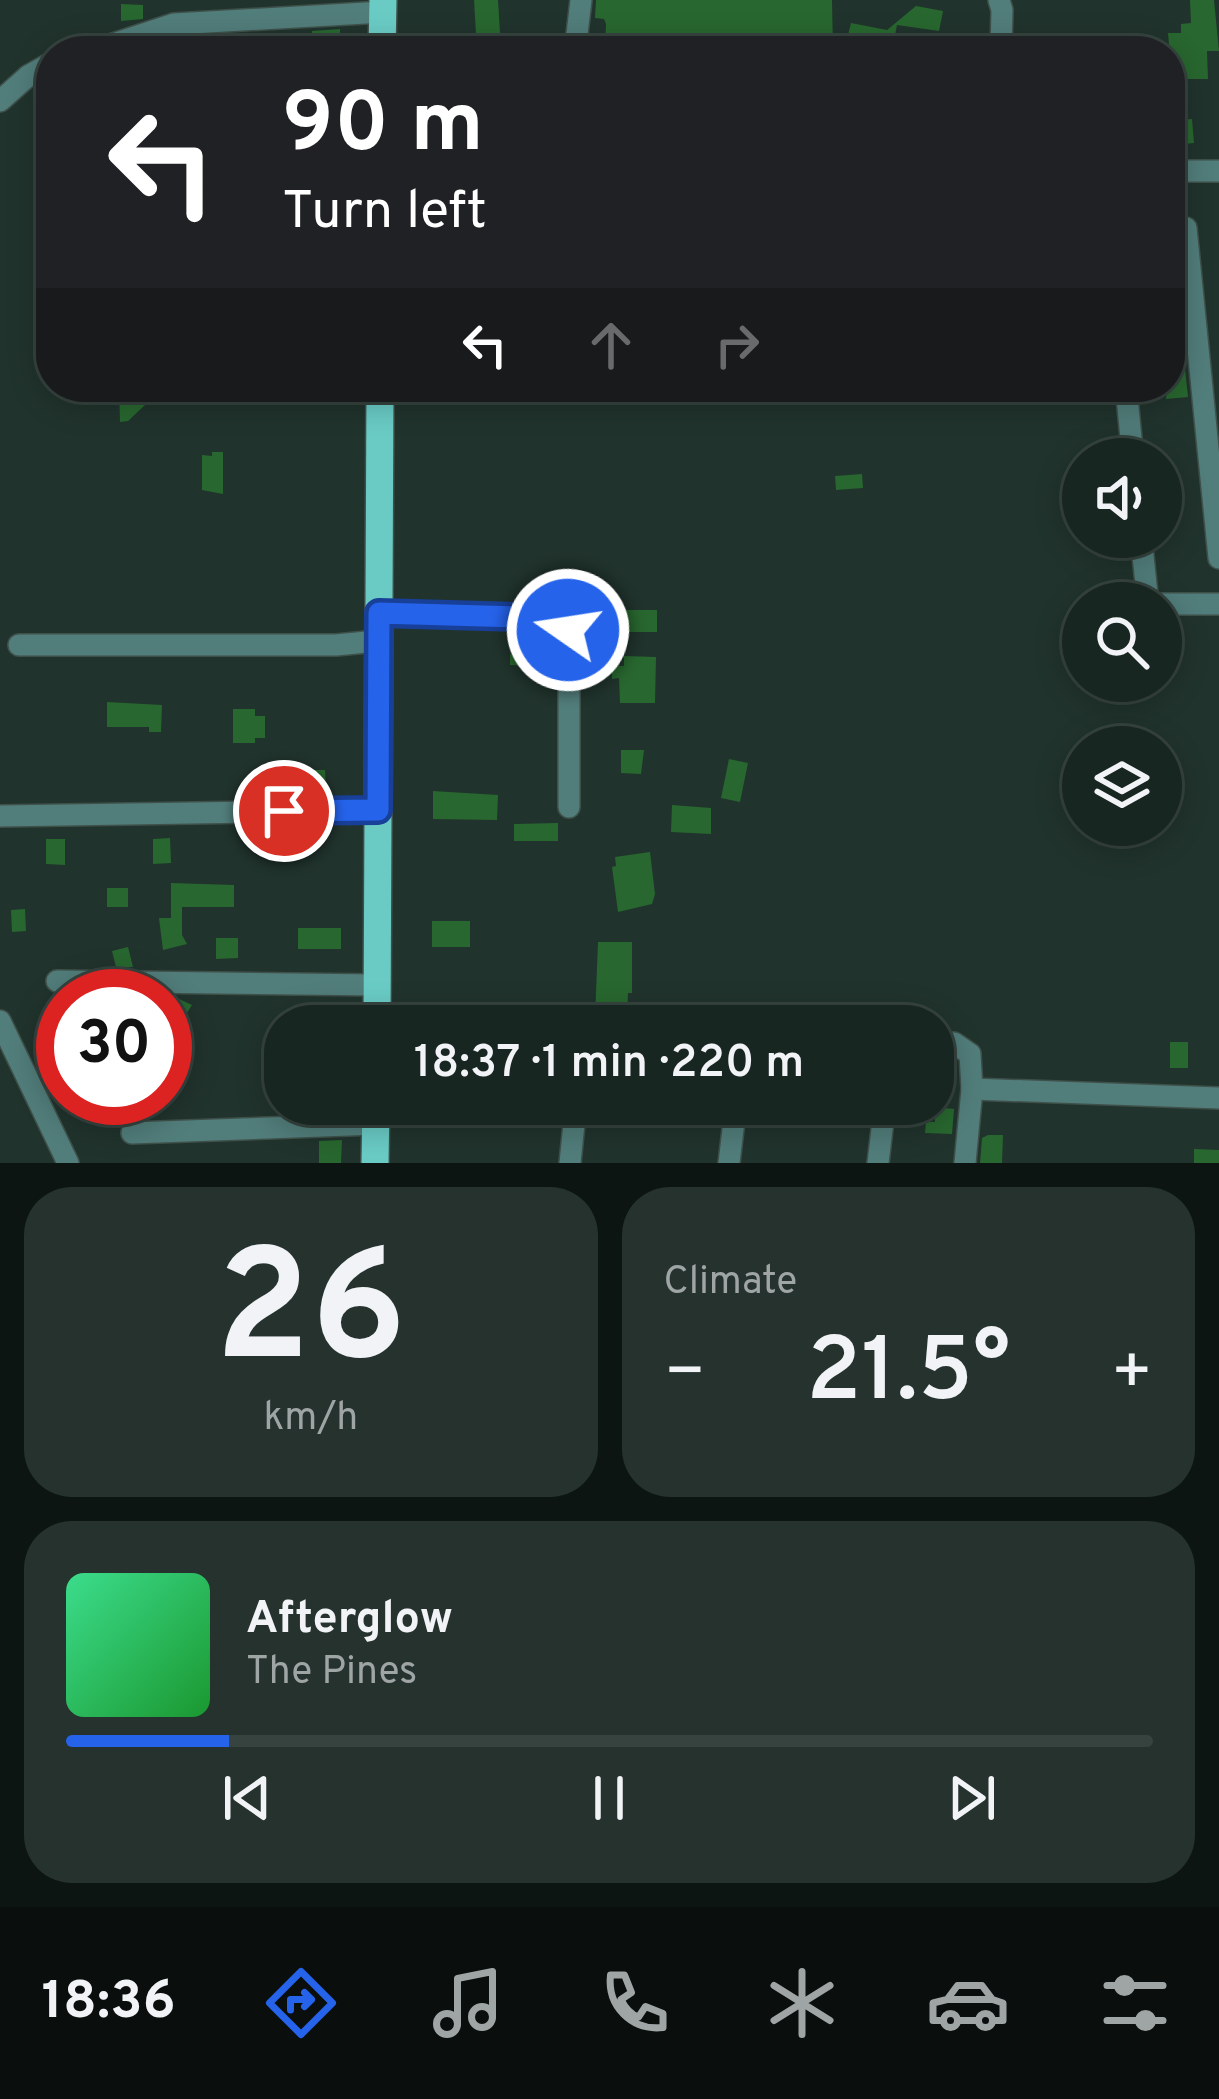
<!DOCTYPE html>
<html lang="en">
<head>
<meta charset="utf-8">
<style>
  body { margin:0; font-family:Overpass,sans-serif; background:#25322e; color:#f1f3f6; height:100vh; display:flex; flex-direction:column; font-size:45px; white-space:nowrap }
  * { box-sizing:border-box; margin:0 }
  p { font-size:39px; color:#9fa5a5 }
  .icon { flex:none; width:66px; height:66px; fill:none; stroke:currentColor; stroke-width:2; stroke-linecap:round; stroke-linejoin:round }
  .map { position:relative; height:1163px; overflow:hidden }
  .drawer { display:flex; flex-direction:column; gap:24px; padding:24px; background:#0d1512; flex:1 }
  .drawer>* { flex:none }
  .guide { position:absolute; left:36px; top:36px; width:1149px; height:366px; border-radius:48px; box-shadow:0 6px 30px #0003,0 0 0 3px #36433f; background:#202124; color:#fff; overflow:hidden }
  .tools { position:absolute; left:1062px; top:438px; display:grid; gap:24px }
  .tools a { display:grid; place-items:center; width:120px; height:120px; border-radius:50%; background:#182621; box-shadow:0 6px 30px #0003,0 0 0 3px #36433f; font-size:60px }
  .speed { position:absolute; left:36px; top:969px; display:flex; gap:24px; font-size:60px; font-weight:700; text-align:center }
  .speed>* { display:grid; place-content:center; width:156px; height:156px; border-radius:50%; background:#182621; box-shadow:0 6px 30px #0003,0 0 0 3px #36433f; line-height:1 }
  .speed .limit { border:18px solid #d22; background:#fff; color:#111 }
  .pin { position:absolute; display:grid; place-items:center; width:102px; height:102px; color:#fff; margin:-51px; border:6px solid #fff; border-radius:50%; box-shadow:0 3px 12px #0007 }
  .me { position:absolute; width:132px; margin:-66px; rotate:283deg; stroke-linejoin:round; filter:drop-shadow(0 0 9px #0008) }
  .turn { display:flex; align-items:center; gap:42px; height:252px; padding:0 48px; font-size:54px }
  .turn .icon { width:156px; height:156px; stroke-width:2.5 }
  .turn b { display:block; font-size:84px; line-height:102px }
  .lanes { display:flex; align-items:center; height:114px; padding:0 48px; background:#0003; justify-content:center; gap:60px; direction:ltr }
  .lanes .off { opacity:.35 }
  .big { font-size:90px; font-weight:600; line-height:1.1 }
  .drawer .widget { flex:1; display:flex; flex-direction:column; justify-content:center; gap:18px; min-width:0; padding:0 42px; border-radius:48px; background:#25322e }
  .drawer .dial { align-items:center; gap:0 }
  .dial b { font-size:156px; line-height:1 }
  .song { display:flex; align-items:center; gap:36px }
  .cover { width:144px; height:144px; border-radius:18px; background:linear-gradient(135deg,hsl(150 70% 55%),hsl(130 70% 35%)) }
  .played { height:12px; border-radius:6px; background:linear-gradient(90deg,#2563eb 15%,#36433f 15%) }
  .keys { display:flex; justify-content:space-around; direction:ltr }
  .heat { display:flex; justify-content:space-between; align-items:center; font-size:66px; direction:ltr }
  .drawer .tiles { flex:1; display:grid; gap:24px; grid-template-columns:1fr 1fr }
  .widget:last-child { grid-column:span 2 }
  .trip { position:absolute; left:264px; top:1005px; width:690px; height:120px; border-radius:48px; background:#182621; box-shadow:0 6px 30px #0003,0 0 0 3px #36433f; font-weight:600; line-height:120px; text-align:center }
  .dock { display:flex; height:192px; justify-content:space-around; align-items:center; background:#0a0f0d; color:#9fa5a5 }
  .dock .icon { width:84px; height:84px }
  .dock .active { color:#2563eb }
  .dock b { font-size:54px; color:#f1f3f6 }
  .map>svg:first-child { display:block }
  .building { fill:#28672f }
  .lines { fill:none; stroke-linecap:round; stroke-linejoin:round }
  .minor-casing { stroke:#3f504a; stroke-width:24 }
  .major-casing { stroke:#3f504a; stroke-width:30 }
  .minor { stroke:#517d7a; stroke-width:21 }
  .major { stroke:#6acbc5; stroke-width:27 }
  .route-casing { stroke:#184099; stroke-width:30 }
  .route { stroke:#2563eb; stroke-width:21 }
</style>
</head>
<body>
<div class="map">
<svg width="1219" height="1163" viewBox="0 0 1219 1163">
  <rect width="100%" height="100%" fill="#20332c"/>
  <!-- building -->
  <g class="building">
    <polygon points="474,0 498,0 500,33 476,34"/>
    <polygon points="596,0 832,0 833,51 605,51 606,24 604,19 595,18"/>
    <polygon points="1190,0 1214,0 1219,51 1207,51 1208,79 1172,79 1168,33 1181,33 1181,24 1191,23"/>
    <polygon points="121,4 143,5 143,19 121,21"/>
    <polygon points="916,6 943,11 939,31 897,25 892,51 844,51 851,23 887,30"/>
    <polygon points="340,29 340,51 312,48 312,31"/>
    <polygon points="237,35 237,41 230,41 231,51 167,51 167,42 177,39"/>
    <polygon points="1192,119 1194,143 1183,144 1181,120"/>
    <polygon points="1185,369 1188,397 1166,399 1170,371"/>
    <polygon points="119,387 126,387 145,405 128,421 120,422"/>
    <polygon points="212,452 223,452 223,494 202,490 202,455 212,456"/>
    <polygon points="862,474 863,488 836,490 835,476"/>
    <rect x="621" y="610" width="36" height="22"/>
    <polygon points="510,654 535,654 535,666 510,665"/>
    <polygon points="624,656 656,657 655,703 620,703 619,678 612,679 612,666 624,666"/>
    <polygon points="107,702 162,705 161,732 149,732 149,727 107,727"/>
    <polygon points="233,709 255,709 255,716 265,716 265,738 255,738 255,743 233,743"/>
    <polygon points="621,750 644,750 641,774 621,773"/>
    <polygon points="729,759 748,763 740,802 721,798"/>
    <polygon points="299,770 325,770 326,790 300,790"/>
    <polygon points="433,791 498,795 497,820 433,819"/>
    <polygon points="672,805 711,808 711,834 671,832"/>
    <polygon points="558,823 558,841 514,841 514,824"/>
    <polygon points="170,838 171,863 153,864 153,839"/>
    <polygon points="46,839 65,839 65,865 46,864"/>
    <polygon points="650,852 655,894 652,904 618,912 612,867 616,866 615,857"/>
    <polygon points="171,883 234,885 234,907 182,907 182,935 187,944 163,950 159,918 171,918"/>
    <rect x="107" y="888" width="21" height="19"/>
    <polygon points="25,909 26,931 12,932 11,910"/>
    <rect x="432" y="921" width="38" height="26"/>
    <rect x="298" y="928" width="43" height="21"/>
    <polygon points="216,938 238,938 238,958 216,959"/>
    <polygon points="598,942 632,942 632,993 628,993 627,1018 595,1018"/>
    <polygon points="128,947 133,967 116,967 112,951"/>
    <polygon points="177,998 192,1005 174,1034 165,1028 165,1015"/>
    <rect x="1170" y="1042" width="18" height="26"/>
    <polygon points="751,1104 784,1104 783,1125 749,1122"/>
    <polygon points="935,1107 954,1109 952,1134 925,1133 926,1122 935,1122"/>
    <polygon points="688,1108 709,1110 707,1127 687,1126"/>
    <polygon points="988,1135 1003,1135 1002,1163 980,1163 982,1138"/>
    <polygon points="342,1140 341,1163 319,1163 319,1141"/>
    <polygon points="1194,1149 1219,1150 1219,1163 1194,1163"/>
  </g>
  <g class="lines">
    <defs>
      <g id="minor">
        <polyline points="999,0 1002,10 1001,51"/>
        <polyline points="92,51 174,24 383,12"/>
        <polyline points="575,51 581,0"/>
        <polyline points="0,101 28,76 51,63"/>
        <polyline points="1170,171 1219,171"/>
        <polyline points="1170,230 1186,228 1219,558"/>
        <polyline points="1126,387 1133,459"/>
        <polyline points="1141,537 1148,603"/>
        <polyline points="1161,604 1219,604"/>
        <polyline points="379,612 563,620 569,640 569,807"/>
        <polyline points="19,645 336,645 377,641"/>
        <polyline points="0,816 378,810"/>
        <polyline points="57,981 377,985"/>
        <polyline points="0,1021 68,1163"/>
        <polyline points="933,1045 954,1043 970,1054 972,1089 965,1163"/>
        <polyline points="972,1089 1219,1098"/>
        <polyline points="132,1133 376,1124"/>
        <polyline points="570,1163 576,1104"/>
        <polyline points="729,1163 736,1104"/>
        <polyline points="878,1163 885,1104"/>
      </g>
      <g id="major">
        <polyline points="382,51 383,0"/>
        <polyline points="377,1026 380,387"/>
        <polyline points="375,1163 376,1104"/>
      </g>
    </defs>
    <!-- minor casing -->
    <use href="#minor" class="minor-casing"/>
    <!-- major casing -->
    <use href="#major" class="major-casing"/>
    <!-- minor -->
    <use href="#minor" class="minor"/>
    <!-- major -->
    <use href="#major" class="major"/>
  </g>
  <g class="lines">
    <defs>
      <polyline id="route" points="284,811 378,810 379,613 555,618 562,620 568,630"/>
    </defs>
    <!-- route casing -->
    <use href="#route" class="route-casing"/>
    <!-- route -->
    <use href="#route" class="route"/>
  </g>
</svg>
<div class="tools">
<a><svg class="icon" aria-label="sound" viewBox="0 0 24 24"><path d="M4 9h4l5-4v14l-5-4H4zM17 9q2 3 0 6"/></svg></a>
<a><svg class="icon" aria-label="search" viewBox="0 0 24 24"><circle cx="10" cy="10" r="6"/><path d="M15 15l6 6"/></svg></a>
<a><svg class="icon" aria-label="layers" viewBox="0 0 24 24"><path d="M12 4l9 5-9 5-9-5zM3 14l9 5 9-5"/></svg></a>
</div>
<div class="speed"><div class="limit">30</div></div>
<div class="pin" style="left:284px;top:811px;background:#d93025"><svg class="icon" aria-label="arrive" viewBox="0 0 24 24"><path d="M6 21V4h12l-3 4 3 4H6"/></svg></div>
<svg class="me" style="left:568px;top:630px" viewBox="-20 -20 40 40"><circle r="17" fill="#2563eb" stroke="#fff" stroke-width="3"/><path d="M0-11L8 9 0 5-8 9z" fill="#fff"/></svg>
<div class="trip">18:37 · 1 min · 220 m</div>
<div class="guide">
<div class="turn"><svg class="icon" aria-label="left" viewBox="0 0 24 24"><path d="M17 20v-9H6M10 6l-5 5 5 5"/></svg><div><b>90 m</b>Turn left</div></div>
<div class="lanes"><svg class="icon" aria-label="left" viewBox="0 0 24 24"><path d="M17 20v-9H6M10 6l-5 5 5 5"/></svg><svg class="icon off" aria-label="ahead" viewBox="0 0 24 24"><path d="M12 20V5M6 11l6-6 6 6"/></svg><svg class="icon off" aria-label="right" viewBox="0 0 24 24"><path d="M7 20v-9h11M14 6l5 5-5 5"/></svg></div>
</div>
</div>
<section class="drawer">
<div class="tiles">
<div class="widget dial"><b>26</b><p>km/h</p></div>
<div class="widget"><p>Climate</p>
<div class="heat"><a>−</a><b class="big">21.5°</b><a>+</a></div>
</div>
<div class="widget">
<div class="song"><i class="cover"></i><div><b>Afterglow</b><p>The Pines</p></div></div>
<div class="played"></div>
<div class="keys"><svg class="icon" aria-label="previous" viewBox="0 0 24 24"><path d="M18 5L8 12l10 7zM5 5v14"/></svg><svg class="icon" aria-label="pause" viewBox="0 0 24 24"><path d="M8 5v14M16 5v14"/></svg><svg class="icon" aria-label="next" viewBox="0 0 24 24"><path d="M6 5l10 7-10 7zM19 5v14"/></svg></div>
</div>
</div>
</section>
<nav class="dock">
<b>18:36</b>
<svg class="icon active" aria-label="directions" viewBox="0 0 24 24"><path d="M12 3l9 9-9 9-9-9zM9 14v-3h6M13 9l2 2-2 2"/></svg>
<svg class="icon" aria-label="music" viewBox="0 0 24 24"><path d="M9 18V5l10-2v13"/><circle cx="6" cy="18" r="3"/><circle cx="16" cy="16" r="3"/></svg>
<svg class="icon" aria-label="phone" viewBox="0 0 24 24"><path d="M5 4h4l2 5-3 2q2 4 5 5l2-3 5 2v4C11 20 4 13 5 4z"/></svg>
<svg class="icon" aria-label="climate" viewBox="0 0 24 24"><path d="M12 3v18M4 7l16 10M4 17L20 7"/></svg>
<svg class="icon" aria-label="car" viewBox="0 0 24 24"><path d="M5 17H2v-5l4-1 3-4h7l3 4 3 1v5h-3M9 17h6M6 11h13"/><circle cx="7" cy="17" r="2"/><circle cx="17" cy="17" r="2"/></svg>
<svg class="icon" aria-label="filters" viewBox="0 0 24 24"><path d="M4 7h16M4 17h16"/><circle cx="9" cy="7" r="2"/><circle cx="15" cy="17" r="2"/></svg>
</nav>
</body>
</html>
